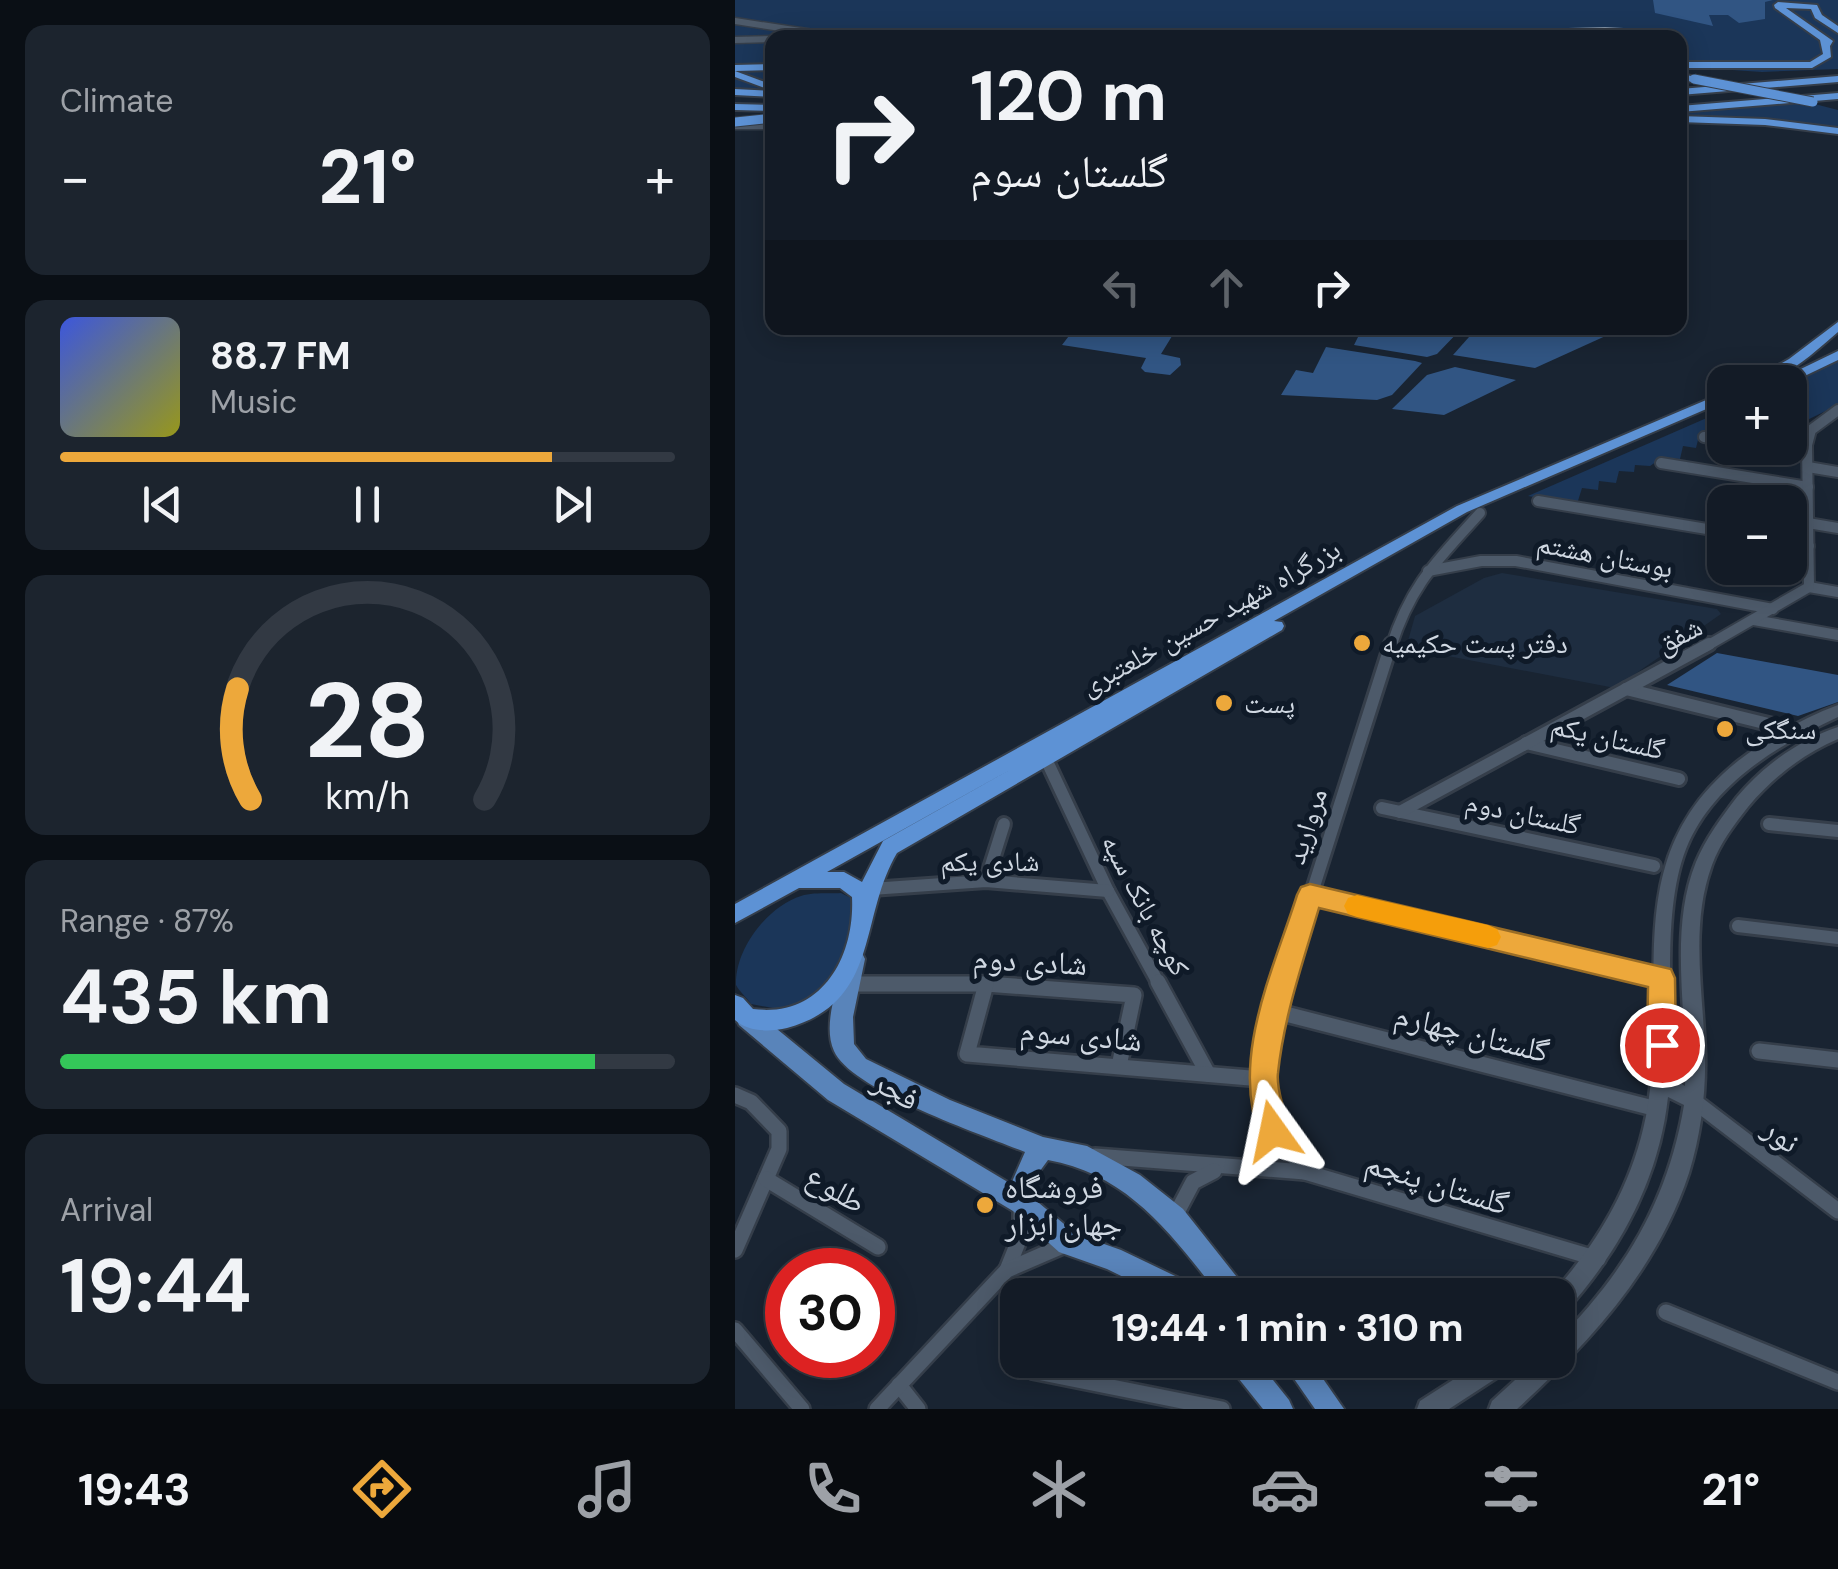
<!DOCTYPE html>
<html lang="en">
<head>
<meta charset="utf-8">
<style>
  body { margin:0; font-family:"DM Sans","Noto Naskh Arabic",sans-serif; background:#1c242e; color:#f1f3f6; height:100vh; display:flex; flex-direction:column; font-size:38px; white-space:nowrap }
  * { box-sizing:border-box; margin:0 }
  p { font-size:32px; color:#9da1a7 }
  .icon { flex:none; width:55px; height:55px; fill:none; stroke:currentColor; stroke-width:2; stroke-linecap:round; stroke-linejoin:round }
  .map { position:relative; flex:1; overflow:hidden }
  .side { display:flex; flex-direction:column; gap:25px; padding:25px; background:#0a0f15; width:735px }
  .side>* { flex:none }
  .top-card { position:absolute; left:30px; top:30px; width:922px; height:305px; border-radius:20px; box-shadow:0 5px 25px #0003,0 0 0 2px #323943; background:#131b26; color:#f1f3f6; overflow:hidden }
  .fabs { position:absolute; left:972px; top:365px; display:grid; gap:20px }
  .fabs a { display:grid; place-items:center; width:100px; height:100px; border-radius:20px; background:#131b26; box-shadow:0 5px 25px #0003,0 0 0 2px #323943; font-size:50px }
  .speed { position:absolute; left:30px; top:1248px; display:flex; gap:20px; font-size:50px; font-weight:700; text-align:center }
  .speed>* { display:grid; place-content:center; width:130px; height:130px; border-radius:50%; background:#131b26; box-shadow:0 5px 25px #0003,0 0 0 2px #323943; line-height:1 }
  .speed .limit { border:15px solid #d22; background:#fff; color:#111 }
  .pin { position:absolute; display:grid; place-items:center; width:85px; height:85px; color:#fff; margin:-42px; border:5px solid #fff; border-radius:50%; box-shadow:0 2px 10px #0007 }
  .me { position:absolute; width:110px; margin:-55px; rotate:348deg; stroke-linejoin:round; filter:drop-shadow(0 0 8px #0008) }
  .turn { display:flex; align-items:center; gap:35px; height:210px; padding:0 40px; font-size:45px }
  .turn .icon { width:130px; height:130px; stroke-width:2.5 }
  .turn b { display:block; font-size:70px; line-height:85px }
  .lanes { display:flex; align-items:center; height:95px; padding:0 40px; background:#0003; justify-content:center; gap:50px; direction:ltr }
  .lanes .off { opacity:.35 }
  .big { font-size:75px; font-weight:700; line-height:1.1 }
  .side .widget { flex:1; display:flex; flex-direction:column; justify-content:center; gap:15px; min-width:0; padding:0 35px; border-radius:20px; background:#1c242e }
  .side .dial { align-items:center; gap:0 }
  .dial svg { height:260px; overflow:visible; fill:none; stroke:#323943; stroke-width:7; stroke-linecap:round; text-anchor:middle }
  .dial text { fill:#f1f3f6; stroke:none }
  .song { display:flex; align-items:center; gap:30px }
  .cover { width:120px; height:120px; border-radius:15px; background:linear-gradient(135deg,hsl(230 70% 55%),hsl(60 70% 35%)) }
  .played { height:10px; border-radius:5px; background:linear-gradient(90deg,#eda83b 80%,#323943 80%) }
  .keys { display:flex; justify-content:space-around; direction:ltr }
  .heat { display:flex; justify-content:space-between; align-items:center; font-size:55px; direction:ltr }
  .charge { height:15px; border-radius:8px; background:linear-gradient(90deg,#34c759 87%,#323943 0) }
  .trip { position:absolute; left:265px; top:1278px; width:575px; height:100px; border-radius:20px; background:#131b26; box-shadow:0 5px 25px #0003,0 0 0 2px #323943; font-weight:700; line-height:100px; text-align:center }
  .tab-bar { display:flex; height:160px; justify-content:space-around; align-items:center; background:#080b0f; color:#9da1a7 }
  .tab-bar .icon { width:70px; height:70px }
  .tab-bar .on { color:#eda83b }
  .tab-bar b { font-size:45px; color:#f1f3f6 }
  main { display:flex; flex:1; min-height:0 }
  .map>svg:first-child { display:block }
  .built { fill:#1e2d40 }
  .green { fill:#1b3659 }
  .forest { fill:#315583 }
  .building { fill:#8796a8 }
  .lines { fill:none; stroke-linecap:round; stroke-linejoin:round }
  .minor-far3-casing { stroke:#353e4a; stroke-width:9 }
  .minor-far2-casing { stroke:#353e4a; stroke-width:14 }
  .minor-far1-casing { stroke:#353e4a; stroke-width:18 }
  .minor-casing { stroke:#353e4a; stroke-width:20 }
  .secondary-casing { stroke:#353e4a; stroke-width:5 }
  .primary-casing { stroke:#353e4a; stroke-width:4 }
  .trunk-casing { stroke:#353e4a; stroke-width:4 }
  .minor-far3 { stroke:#4d5a6a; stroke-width:6 }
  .minor-far2 { stroke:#4d5a6a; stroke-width:10 }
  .minor-far1 { stroke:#4d5a6a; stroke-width:12 }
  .minor { stroke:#4d5a6a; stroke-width:15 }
  .secondary { fill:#4d5a6a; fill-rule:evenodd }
  .primary { fill:#5984ba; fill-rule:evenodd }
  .trunk { fill:#5d92d5; fill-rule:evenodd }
  .trunk-bridge-casing { stroke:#353e4a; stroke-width:11; stroke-linecap:butt }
  .trunk-bridge { stroke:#5d92d5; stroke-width:9 }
  .route { fill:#eda83b; stroke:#9a6d26; stroke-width:2.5 }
  .slow { fill:#f59e0b }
  .poi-dot { fill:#eda83b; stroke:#0f1a28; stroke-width:4 }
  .labels { text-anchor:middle; stroke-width:10; stroke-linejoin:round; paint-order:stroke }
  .street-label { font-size:28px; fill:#d0d8e2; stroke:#0f1a28 }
  .poi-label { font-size:28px; fill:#d0d8e2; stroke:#0f1a28; text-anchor:start }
  .near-street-label { font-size:32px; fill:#d0d8e2; stroke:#0f1a28 }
  .near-poi-label { font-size:32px; fill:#d0d8e2; stroke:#0f1a28; text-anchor:start }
</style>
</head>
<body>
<main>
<section class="side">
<div class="widget"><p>Climate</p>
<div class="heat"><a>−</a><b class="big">21°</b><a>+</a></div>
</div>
<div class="widget">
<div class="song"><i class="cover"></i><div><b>88.7 FM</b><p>Music</p></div></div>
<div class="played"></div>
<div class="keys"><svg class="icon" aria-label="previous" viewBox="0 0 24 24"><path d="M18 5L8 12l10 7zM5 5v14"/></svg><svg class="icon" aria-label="pause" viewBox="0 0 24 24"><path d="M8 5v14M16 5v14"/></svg><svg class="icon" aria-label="next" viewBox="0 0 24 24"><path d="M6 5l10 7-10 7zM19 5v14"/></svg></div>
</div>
<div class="widget dial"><svg viewBox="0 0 100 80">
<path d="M14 69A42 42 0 1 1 86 69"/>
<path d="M14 69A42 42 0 0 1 10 35" stroke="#eda83b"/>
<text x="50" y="56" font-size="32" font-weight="700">28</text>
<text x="50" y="72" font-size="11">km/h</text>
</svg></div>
<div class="widget"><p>Range · 87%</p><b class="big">435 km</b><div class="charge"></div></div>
<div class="widget"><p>Arrival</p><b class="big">19:44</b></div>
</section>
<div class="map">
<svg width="1103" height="1409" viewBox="0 0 1103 1409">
  <rect width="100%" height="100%" fill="#192432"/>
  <!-- built -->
  <polygon class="built" points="767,573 982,609 986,614 880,688 671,648 680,616 749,578"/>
  <!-- green -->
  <g class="green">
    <polygon points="0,0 1103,0 1103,69 1027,72 953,67 1048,70 1079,64 945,60 945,38 38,38 37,92 0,91"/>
    <polygon points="1068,101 1103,110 1103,127 945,117 945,111"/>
    <polygon points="1103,361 1103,405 1068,422 1055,420 1054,382"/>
    <polygon points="990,410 988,435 963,440 961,448 948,446 945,459 928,457 915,466 900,465 899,472 884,471 881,483 864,481 863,490 847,488 842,504 793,496"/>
    <path d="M 106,893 L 120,900 C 107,965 111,972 54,1011 L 16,1004 C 12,998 4,991 1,985 C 0,947 34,906 66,896 C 78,892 94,894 106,893 Z"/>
  </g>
  <!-- forest -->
  <g class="forest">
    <polygon points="918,0 1038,0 1030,2 1030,19 1004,23 993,15 974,15 978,26 920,13"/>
    <polygon points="340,328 442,328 426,354 445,358 446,365 435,375 410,372 406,368 411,358 327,345"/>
    <polygon points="658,328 727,328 702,354 692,357 619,345 625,333 651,335"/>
    <polygon points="742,328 884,328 886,329 800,368 718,355"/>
    <polygon points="591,347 680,361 687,363 657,395 642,400 546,395 561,370 578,373"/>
    <polygon points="720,367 781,380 709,415 657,409 692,375"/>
    <polygon points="982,653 1103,675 1103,702 1063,716 932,685"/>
  </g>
  <!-- building -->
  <polygon class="building" points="870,27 907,29 907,38 797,38 796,29"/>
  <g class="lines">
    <defs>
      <g id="minor-far3">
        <polyline points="0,21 111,38"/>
        <polyline points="0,40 38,39"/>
        <polyline points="0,126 38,126"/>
      </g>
      <g id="minor-far2">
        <polyline points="969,437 990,440"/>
        <polyline points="1040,448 1072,452"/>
        <polyline points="926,463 1073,487"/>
        <polyline points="1073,467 1103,472"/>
        <polyline points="803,501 990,532"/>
        <polyline points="1073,523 1103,528"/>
        <polyline points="1055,543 1074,546"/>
        <polyline points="693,571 746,561 781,561 1038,609"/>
        <polyline points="1074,587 1103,592"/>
        <polyline points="1019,620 1103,635"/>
        <path d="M 656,647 C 676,584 702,561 745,513"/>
        <polyline points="970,647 1074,587 1072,445 1076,430 1103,410"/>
      </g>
      <g id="minor-far1">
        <polyline points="891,689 1058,730"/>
        <polyline points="791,743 944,779"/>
        <polyline points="310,757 373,891 424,984"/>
        <polyline points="647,808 919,866"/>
        <polyline points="665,812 974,644"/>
        <polyline points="1034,824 1103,831"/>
        <polyline points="251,881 269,824"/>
        <polyline points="136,889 251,881 373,891"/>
        <polyline points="575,895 926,978"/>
        <polyline points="1003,926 1103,938"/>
        <polyline points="115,984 253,984"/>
        <polyline points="548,984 656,644"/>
      </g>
      <g id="minor">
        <polyline points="423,982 473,1074"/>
        <path d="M 548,982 C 523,1062 519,1102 570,1172"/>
        <polyline points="115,984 251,984 399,995 384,1066"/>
        <polyline points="251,984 232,1054 527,1079"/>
        <polyline points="539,1011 922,1109"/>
        <polyline points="1024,1051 1103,1060"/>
        <polyline points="0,1095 16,1102 44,1131 44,1149 0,1250"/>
        <polyline points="959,1101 1103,1211"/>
        <polyline points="360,1156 570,1172 863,1259"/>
        <polyline points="31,1179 143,1247"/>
        <polyline points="439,1218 458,1182 479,1171"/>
        <polyline points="272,1270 286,1235 286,1203"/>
        <polyline points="931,1312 1103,1382"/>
        <polyline points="0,1330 67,1409"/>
        <polyline points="297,1371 487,1409"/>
        <polyline points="164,1385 183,1409"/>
        <polyline points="142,1409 272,1270 332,1244"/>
      </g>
      <g id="secondary">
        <path d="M 1103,705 L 1103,717 C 1043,745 977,784 951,849 C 926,913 939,1008 935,1077 L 950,1086 C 953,1014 933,931 961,862 C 971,838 986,818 1002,797 C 1028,766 1064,740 1103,727 L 1103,739 C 1068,754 1037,778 1013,807 C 999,825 985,843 977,865 C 955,924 968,991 970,1053 C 971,1093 966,1134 954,1173 C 922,1270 855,1342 782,1409 L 754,1409 L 757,1401 L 802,1360 L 822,1360 L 822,1341 C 890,1272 933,1201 949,1105 L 933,1097 C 924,1179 885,1251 830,1312 L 822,1315 L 822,1295 L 816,1295 C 863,1243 897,1186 911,1116 C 936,984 880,859 1003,761 C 1033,738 1068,718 1103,705 Z"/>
        <polygon points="749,1360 780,1360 777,1368 714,1409 682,1409 685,1401"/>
      </g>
      <g id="primary">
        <path d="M 120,950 L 127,953 L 130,959 L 118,1017 L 119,1044 L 131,1059 L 215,1100 L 308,1137 L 352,1146 L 405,1175 L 448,1209 L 509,1286 L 513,1295 L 484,1295 C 437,1235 393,1174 313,1160 L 302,1175 L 298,1198 L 341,1234 L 386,1250 L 461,1286 L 465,1295 L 425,1295 L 372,1269 L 324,1252 L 278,1211 L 93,1100 L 4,1025 L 1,1018 L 4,1011 L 12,1008 L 20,1011 L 109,1084 L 276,1184 L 290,1152 C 248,1135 116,1090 99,1051 C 87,1025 103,985 110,959 L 113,953 Z"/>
        <polygon points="492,1360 522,1360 554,1400 558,1409 528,1409 496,1369"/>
        <polygon points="546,1360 575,1360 609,1409 580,1409"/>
      </g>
      <g id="trunk">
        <polygon points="1043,2 1082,5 1087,15 1103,26 1103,33 1080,18 1076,9 1051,8 1098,41 1095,46 1096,57 1077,68 945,68 945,62 1075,62 1088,54 1085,40 1040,8 1039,5"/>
        <polygon points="38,64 38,70 0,71 0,65"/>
        <polygon points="0,71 38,85 38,91 0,77"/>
        <polygon points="945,74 962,77 964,79 959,82 945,80"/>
        <polygon points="1103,76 1103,82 945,95 945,89"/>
        <polygon points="0,89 37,91 38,97 0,95"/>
        <polygon points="1103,93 1103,99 945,112 945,106"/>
        <polygon points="0,104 38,105 38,111 0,110"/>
        <polygon points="945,116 1030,119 1103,128 1103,134 1030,125 945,122"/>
        <path d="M 1103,322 L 1103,332 C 1078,353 1048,384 1013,382 L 1054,359 Z"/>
        <polygon points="1103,351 1103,360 1055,383 1039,382"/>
        <path d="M 990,392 L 990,401 L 732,512 L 539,621 L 547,622 L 549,626 L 547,630 L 162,853 C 123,919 146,1002 52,1028 C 35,1032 13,1032 0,1020 L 0,995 L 8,998 L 18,1009 C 86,1018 120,958 117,897 L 105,888 L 64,888 L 0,923 L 0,904 L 722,506 ZM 294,759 L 148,841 L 127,882 L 109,872 L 92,872 Z"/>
      </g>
    </defs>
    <!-- minor-far3 casing -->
    <use href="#minor-far3" class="minor-far3-casing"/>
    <!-- minor-far2 casing -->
    <use href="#minor-far2" class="minor-far2-casing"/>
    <!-- minor-far1 casing -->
    <use href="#minor-far1" class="minor-far1-casing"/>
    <!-- minor casing -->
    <use href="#minor" class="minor-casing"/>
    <!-- secondary casing -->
    <use href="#secondary" class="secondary-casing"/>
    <!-- primary casing -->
    <use href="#primary" class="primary-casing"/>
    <!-- trunk casing -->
    <use href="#trunk" class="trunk-casing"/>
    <!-- minor-far3 -->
    <use href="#minor-far3" class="minor-far3"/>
    <!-- minor-far2 -->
    <use href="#minor-far2" class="minor-far2"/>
    <!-- minor-far1 -->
    <use href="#minor-far1" class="minor-far1"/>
    <!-- minor -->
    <use href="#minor" class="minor"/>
    <!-- secondary -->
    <use href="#secondary" class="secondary"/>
    <!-- primary -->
    <use href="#primary" class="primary"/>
    <!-- trunk -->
    <use href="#trunk" class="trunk"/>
    <defs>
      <g id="trunk-bridge">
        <polyline points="959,79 1078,102"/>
        <polyline points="0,122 38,118"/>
      </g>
    </defs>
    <!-- trunk-bridge casing -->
    <use href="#trunk-bridge" class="trunk-bridge-casing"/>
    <!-- trunk-bridge -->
    <use href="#trunk-bridge" class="trunk-bridge"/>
  </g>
  <!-- route -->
  <path class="route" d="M 575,884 L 936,969 L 940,978 L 941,1045 L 937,1054 L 927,1058 L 917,1054 L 912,1045 L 913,987 L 584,908 C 568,962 549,1016 543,1073 C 540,1096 558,1119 548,1141 L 538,1145 L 527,1141 C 493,1062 538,971 562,895 L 566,887 Z"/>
  <!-- slow -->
  <polygon class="slow" points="622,895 753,925 762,929 766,937 762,945 753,948 622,917 613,914 609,906 613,898"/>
  <!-- markers -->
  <g class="poi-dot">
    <circle cx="627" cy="643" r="10"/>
    <circle cx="489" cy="703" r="10"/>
    <circle cx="990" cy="729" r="10"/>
    <circle cx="250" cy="1205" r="10"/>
  </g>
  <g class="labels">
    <!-- street labels -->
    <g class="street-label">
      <text transform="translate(870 555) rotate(11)" y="10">بوستان هشتم</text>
      <text transform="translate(475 617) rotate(-29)" y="10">بزرگراه شهید حسین خلعتبری</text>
      <text transform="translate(944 635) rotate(-28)" y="10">شفق</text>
      <text transform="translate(873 737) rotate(13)" y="10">گلستان یکم</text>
      <text transform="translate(788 813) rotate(12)" y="10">گلستان دوم</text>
      <text transform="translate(571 826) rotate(-72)" y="10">مروارید</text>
      <text x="255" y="871">شادی یکم</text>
      <text transform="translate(411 905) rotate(62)" y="10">کوچه بانک سپه</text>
    </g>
    <!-- poi labels -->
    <g class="poi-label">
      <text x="647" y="653">دفتر پست حکیمیه</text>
      <text x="509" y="713">پست</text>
      <text x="1010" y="739">سنگکی</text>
    </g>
    <!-- near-street labels -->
    <g class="near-street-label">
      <text transform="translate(295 961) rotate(3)" y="11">شادی دوم</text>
      <text transform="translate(737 1033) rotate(14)" y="11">گلستان چهارم</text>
      <text transform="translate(346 1035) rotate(5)" y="11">شادی سوم</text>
      <text transform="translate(161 1090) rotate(31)" y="11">فجر</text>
      <text transform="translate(1047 1135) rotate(38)" y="11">نور</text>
      <text transform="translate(702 1183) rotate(17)" y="11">گلستان پنجم</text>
      <text transform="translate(101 1189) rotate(31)" y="11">طلوع</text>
    </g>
    <!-- near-poi labels -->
    <g class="near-poi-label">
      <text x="270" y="1198">فروشگاه<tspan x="270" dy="37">جهان ابزار</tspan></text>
    </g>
  </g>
</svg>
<div class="fabs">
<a>+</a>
<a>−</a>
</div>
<div class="speed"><div class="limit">30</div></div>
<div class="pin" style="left:927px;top:1045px;background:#d93025"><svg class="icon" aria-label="arrive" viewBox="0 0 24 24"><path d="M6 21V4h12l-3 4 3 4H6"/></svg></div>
<svg class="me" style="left:538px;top:1131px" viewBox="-20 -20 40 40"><path d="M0-17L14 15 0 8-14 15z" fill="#eda83b" stroke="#fff" stroke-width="4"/></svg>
<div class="trip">19:44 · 1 min · 310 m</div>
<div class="top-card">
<div class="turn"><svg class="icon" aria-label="right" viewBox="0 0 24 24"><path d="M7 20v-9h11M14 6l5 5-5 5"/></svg><div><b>120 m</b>گلستان سوم</div></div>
<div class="lanes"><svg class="icon off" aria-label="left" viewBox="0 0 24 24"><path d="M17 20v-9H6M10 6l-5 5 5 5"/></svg><svg class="icon off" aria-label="ahead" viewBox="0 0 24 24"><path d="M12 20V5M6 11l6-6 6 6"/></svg><svg class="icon" aria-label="right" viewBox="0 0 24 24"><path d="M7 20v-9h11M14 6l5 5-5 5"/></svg></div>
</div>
</div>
</main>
<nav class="tab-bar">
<b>19:43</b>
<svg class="icon on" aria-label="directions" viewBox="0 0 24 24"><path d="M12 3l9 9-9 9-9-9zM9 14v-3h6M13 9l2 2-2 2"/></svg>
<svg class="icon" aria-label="music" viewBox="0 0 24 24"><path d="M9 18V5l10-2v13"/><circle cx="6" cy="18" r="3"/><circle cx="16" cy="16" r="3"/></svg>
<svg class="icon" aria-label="phone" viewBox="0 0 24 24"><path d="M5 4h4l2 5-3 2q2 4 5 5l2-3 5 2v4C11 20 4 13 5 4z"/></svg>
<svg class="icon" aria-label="climate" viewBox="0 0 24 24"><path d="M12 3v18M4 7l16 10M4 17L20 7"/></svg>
<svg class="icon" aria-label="car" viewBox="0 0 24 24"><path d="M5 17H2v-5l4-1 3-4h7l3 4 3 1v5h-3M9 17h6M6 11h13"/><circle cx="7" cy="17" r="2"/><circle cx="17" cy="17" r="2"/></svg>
<svg class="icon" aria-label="filters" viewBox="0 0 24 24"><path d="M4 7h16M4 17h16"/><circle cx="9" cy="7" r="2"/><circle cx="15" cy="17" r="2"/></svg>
<b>21°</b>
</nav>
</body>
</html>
